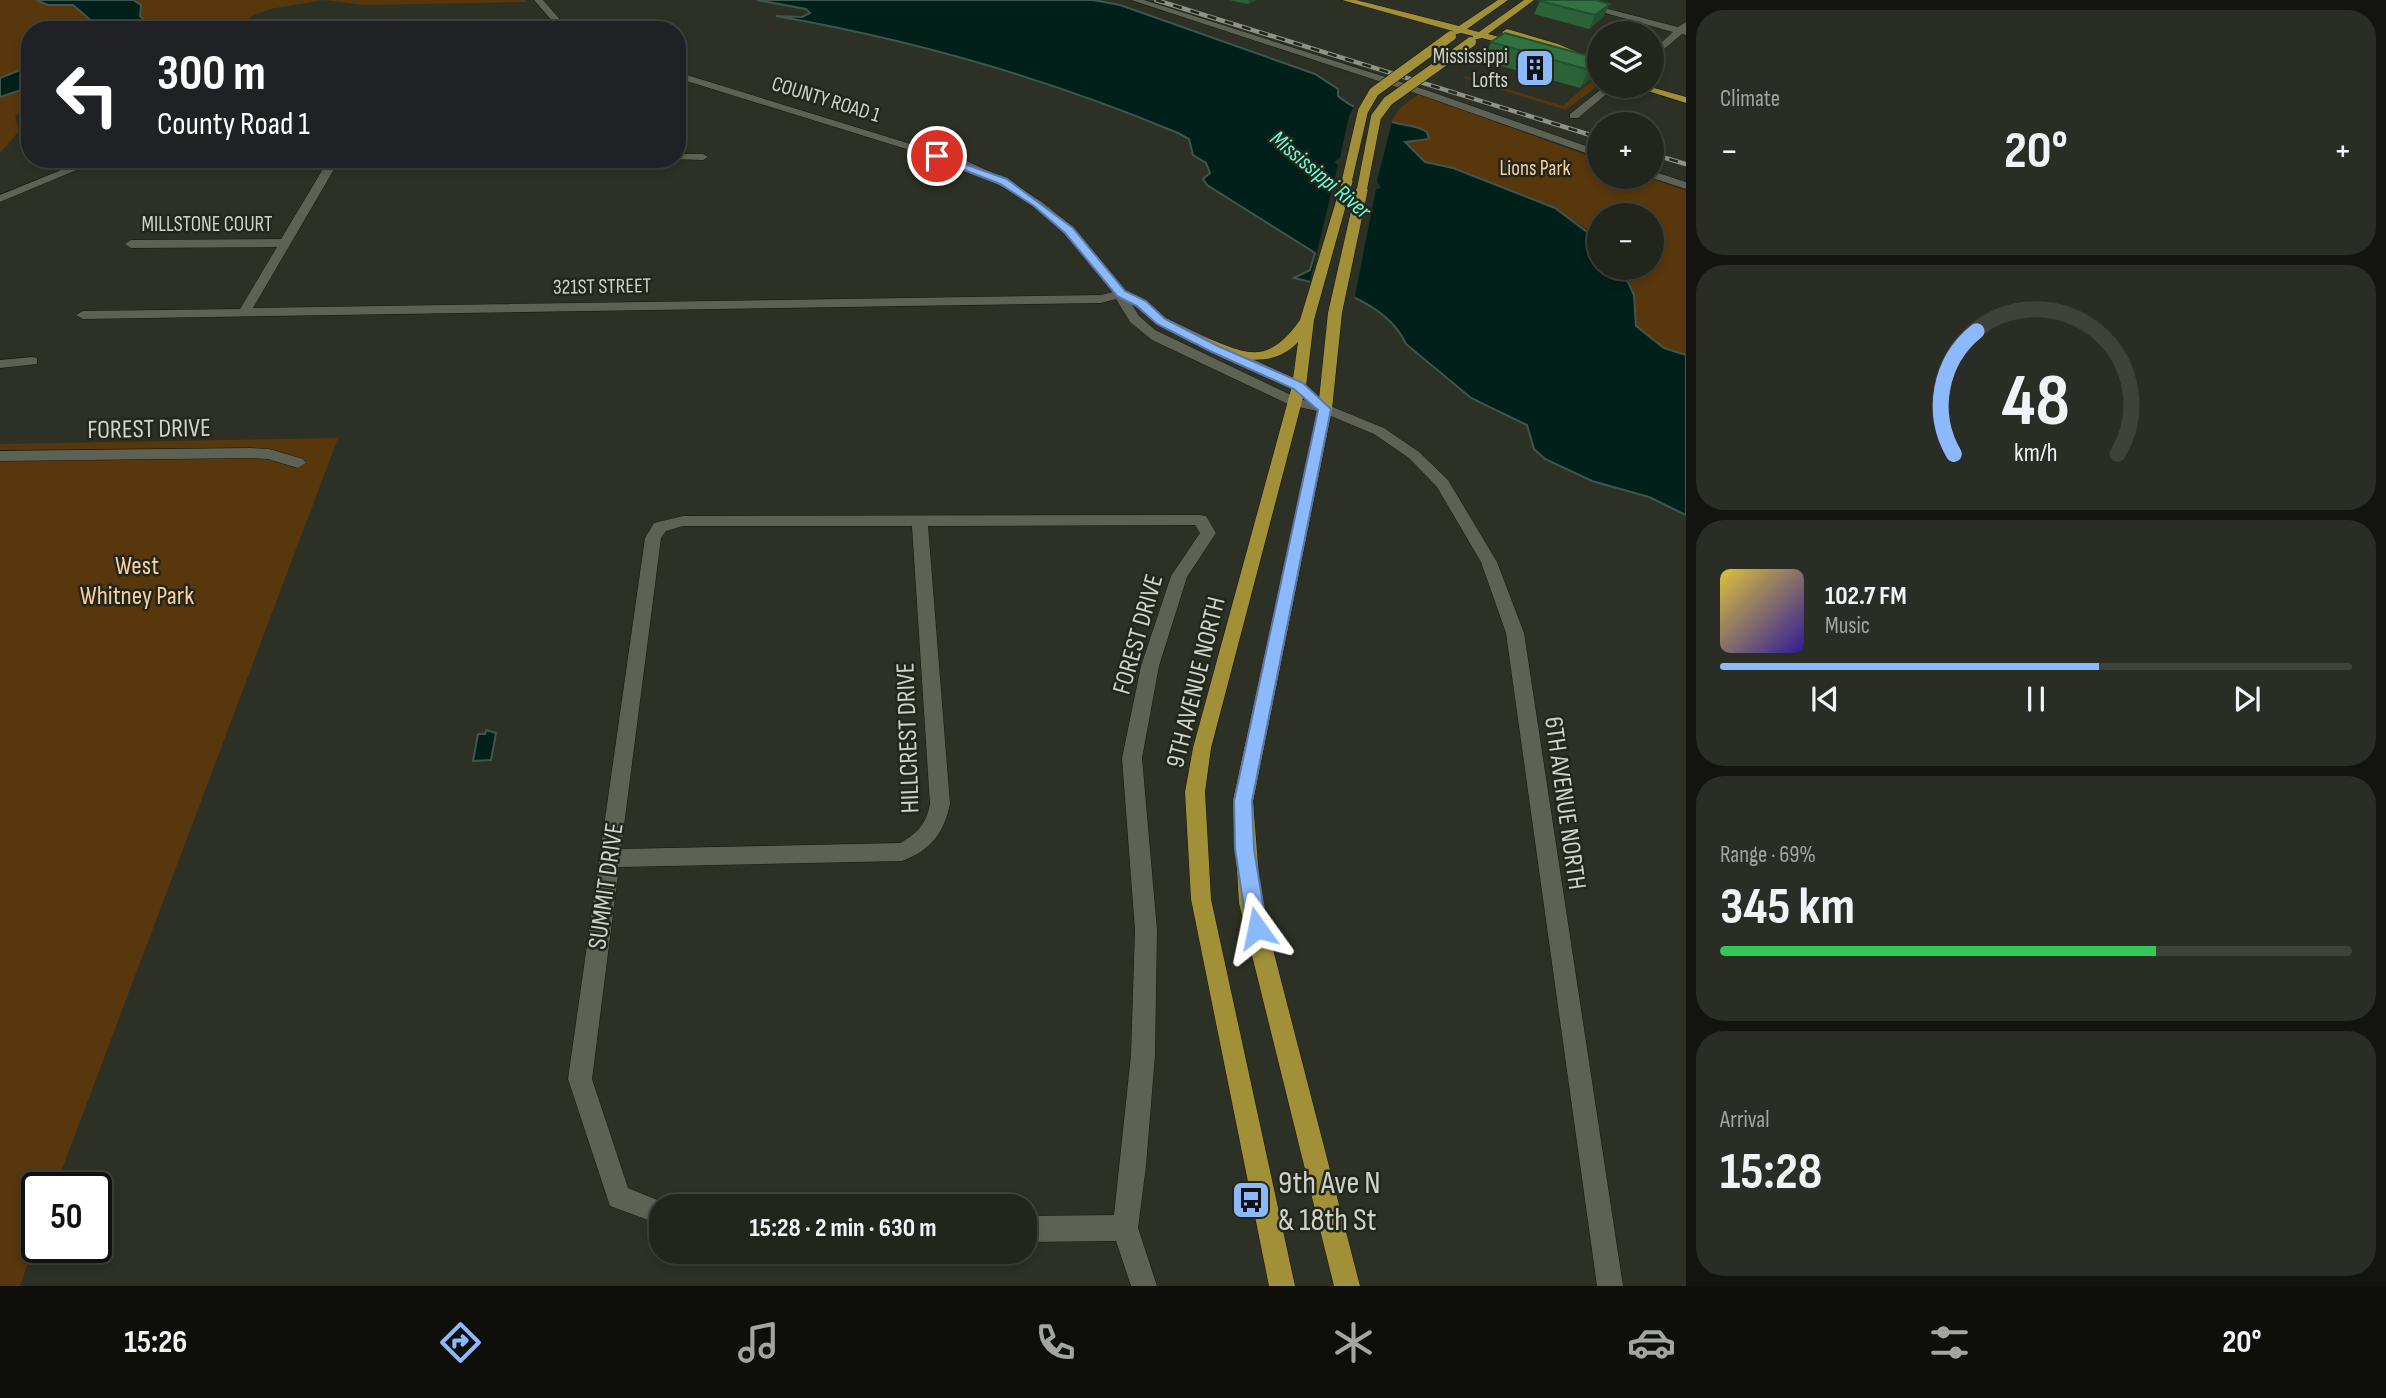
<!DOCTYPE html>
<html lang="en">
<head>
<meta charset="utf-8">
<style>
  body { margin:0; font-family:"Sofia Sans Condensed",sans-serif; background:#2a2d25; color:#f1f3f6; height:100vh; display:flex; flex-direction:column; font-size:26px; white-space:nowrap }
  * { box-sizing:border-box; margin:0 }
  p { font-size:23px; color:#a2a5a3 }
  .icon { flex:none; width:38px; height:38px; fill:none; stroke:currentColor; stroke-width:2; stroke-linecap:round; stroke-linejoin:round }
  .map { position:relative; flex:1; overflow:hidden }
  .drawer { display:flex; flex-direction:column; gap:10px; padding:10px; background:#13140f; width:700px }
  .drawer>* { flex:none }
  .guide { position:absolute; left:21px; top:21px; width:665px; height:147px; border-radius:28px; box-shadow:0 4px 10px #0003,0 0 0 2px #3f423b; background:#202124; color:#fff; overflow:hidden }
  .controls { position:absolute; left:1587px; top:21px; display:grid; gap:14px }
  .controls a { display:grid; place-items:center; width:77px; height:77px; border-radius:50%; background:#22251c; box-shadow:0 4px 10px #0003,0 0 0 2px #3f423b; font-size:35px }
  .speed { position:absolute; left:21px; top:1172px; display:flex; gap:14px; font-size:35px; font-weight:700; text-align:center }
  .speed>* { display:grid; place-content:center; width:91px; height:91px; border-radius:50%; background:#22251c; box-shadow:0 4px 10px #0003,0 0 0 2px #3f423b; line-height:1 }
  .speed .limit { border:4px solid #111; border-radius:10px; background:#fff; color:#111 }
  .pin { position:absolute; display:grid; place-items:center; width:60px; height:60px; color:#fff; margin:-30px; border:4px solid #fff; border-radius:50%; box-shadow:0 2px 7px #0007 }
  .me { position:absolute; width:77px; margin:-38px; rotate:348deg; stroke-linejoin:round; filter:drop-shadow(0 0 5px #0008) }
  .turn { display:flex; align-items:center; gap:24px; height:147px; padding:0 21px; font-size:32px }
  .turn .icon { width:91px; height:91px; stroke-width:2.5 }
  .turn b { display:block; font-size:49px; line-height:60px }
  .big { font-size:52px; font-weight:700; line-height:1.1 }
  .drawer .card { flex:1; display:flex; flex-direction:column; justify-content:center; gap:10px; min-width:0; padding:0 24px; border-radius:28px; background:#2a2d25 }
  .drawer .dial { align-items:center; gap:0 }
  .dial svg { height:182px; overflow:visible; fill:none; stroke:#3f423b; stroke-width:7; stroke-linecap:round; text-anchor:middle }
  .dial text { fill:#f1f3f6; stroke:none }
  .song { display:flex; align-items:center; gap:21px }
  .cover { width:84px; height:84px; border-radius:10px; background:linear-gradient(135deg,hsl(50 70% 55%),hsl(250 70% 35%)) }
  .played { height:7px; border-radius:4px; background:linear-gradient(90deg,#8cb9fc 60%,#3f423b 60%) }
  .keys { display:flex; justify-content:space-around; direction:ltr }
  .heat { display:flex; justify-content:space-between; align-items:center; font-size:38px; direction:ltr }
  .charge { height:10px; border-radius:5px; background:linear-gradient(90deg,#34c759 69%,#3f423b 0) }
  .trip { position:absolute; left:649px; top:1194px; width:388px; height:70px; border-radius:28px; background:#22251c; box-shadow:0 4px 10px #0003,0 0 0 2px #3f423b; font-weight:700; line-height:70px; text-align:center }
  .tabs { display:flex; height:112px; justify-content:space-around; align-items:center; background:#0e0f0b; color:#a2a5a3 }
  .tabs .icon { width:49px; height:49px }
  .tabs .on { color:#8cb9fc }
  .tabs b { font-size:32px; color:#f1f3f6 }
  main { display:flex; flex:1; min-height:0 }
  .map>svg:first-child { display:block }
  .green { fill:#59370d }
  .water { fill:#002019; stroke:#3e564e; stroke-width:2 }
  .pier { fill:#2d3125 }
  .lines { fill:none; stroke-linecap:round; stroke-linejoin:round }
  .minor-casing { stroke:#15180d; stroke-width:1 }
  .major-casing { stroke:#15180d; stroke-width:1 }
  .minor { fill:#5e6255; fill-rule:evenodd }
  .major { fill:#a19038; fill-rule:evenodd }
  .rail-casing { stroke:#8e9288; stroke-width:4.5 }
  .rail { stroke:#23271b; stroke-width:2.5; stroke-dasharray:9; stroke-linecap:butt }
  .major-bridge-casing { stroke:#15180d; stroke-width:11; stroke-linecap:butt }
  .major-bridge { stroke:#a19038; stroke-width:10 }
  .wall { fill:#2b6238 }
  .shaded-wall { fill:#23502e }
  .building { fill:#327241; stroke:#23502e; stroke-width:2 }
  .route { fill:#8cb9fc; stroke:#5b78a4; stroke-width:2 }
  .labels { text-anchor:middle; stroke-width:5; stroke-linejoin:round; paint-order:stroke }
  .far-poi-label { font-size:21px; fill:#d0d3cb; stroke:#23271b; text-anchor:end }
  .far-street-label { font-size:21px; fill:#d0d3cb; stroke:#23271b }
  .far-park-label { font-size:21px; fill:#fccfa0; stroke:#23271b }
  .far-water-label { font-size:23px; font-style:italic; fill:#6af9da; stroke:#23271b }
  .street-label { font-size:26px; fill:#d0d3cb; stroke:#23271b }
  .park-label { font-size:26px; fill:#fccfa0; stroke:#23271b }
  .near-poi-label { font-size:32px; fill:#d0d3cb; stroke:#23271b; text-anchor:start }
</style>
</head>
<body>
<main>
<div class="map">
<svg width="1686" height="1286" viewBox="0 0 1686 1286">
  <rect width="100%" height="100%" fill="#2d3125"/>
  <!-- green -->
  <g class="green">
    <polygon points="0,0 525,0 527,2 365,5 324,0 270,9 252,16 245,22 246,28 250,30 30,30 30,105 15,116 19,131 0,153"/>
    <polygon points="1496,50 1592,77 1597,80 1597,86 1566,110 1464,78 1465,76 1563,106 1593,79"/>
    <polygon points="1419,94 1599,160 1600,177 1647,177 1686,191 1686,355 1664,348 1636,326 1634,295 1621,268 1652,268 1652,215 1600,215 1599,241 1583,226 1545,203 1453,168 1425,162 1405,142 1407,140 1402,125 1391,121 1400,108"/>
    <polygon points="338,438 55,1188 37,1188 37,1236 20,1286 0,1286 0,444"/>
  </g>
  <!-- water -->
  <g class="water">
    <polygon points="36,0 133,0 141,5 140,16 147,22 136,30 102,30 73,5 48,5"/>
    <path d="M 757,0 L 1093,0 L 1120,5 L 1315,74 L 1338,89 L 1338,96 C 1351,108 1382,120 1400,124 C 1409,126 1418,126 1427,132 L 1429,139 L 1405,142 L 1425,162 L 1453,168 L 1555,208 L 1599,241 L 1600,268 L 1622,269 L 1634,295 L 1636,326 L 1664,348 L 1686,355 L 1686,515 L 1649,497 L 1592,481 L 1545,459 L 1534,449 L 1527,425 L 1471,398 L 1406,344 C 1388,304 1335,287 1294,278 L 1310,270 L 1315,253 L 1207,185 L 1203,179 L 1210,173 L 1206,163 L 1193,155 L 1189,139 L 1178,133 C 1049,79 914,40 776,16 L 802,17 L 810,13 L 806,9 Z"/>
    <polygon points="30,66 30,87 0,97 0,78"/>
    <polygon points="486,730 496,733 491,760 473,761 478,734 485,734"/>
  </g>
  <!-- pier -->
  <polygon class="pier" points="1356,102 1393,118 1377,181 1381,188 1376,189 1354,301 1309,285 1338,165 1334,162 1340,158 1349,116"/>
  <g class="lines">
    <defs>
      <g id="minor">
        <polygon points="534,0 543,0 569,30 560,30"/>
        <polygon points="1131,0 1144,0 1426,90 1600,151 1600,158 1418,94"/>
        <polygon points="1559,0 1573,0 1678,27 1686,22 1686,35 1682,34 1652,59 1652,51 1673,32"/>
        <path d="M 677,72 L 969,162 L 1008,180 L 1042,202 L 1073,227 L 1126,291 L 1146,300 L 1166,318 L 1304,383 L 1319,397 L 1312,401 L 1294,389 L 1156,324 L 1131,303 L 1139,316 L 1155,330 L 1299,399 L 1330,406 L 1384,428 L 1419,452 L 1448,480 L 1497,562 L 1524,633 L 1623,1286 L 1597,1286 L 1506,633 L 1481,562 L 1437,487 L 1409,458 L 1374,434 L 1321,412 L 1290,405 L 1152,340 L 1130,322 L 1116,299 L 1101,303 L 83,319 L 76,315 L 83,311 L 240,309 L 277,247 L 131,248 L 125,244 L 131,240 L 281,239 L 329,159 L 340,159 L 253,308 L 1101,295 L 1113,292 C 1097,273 1082,251 1065,233 C 1036,203 998,184 961,166 L 677,78 Z"/>
        <polygon points="1605,86 1616,86 1578,118 1570,118 1570,114"/>
        <polygon points="677,154 703,154 708,157 703,160 673,159 677,159"/>
        <polygon points="88,159 103,159 0,202 0,195"/>
        <polygon points="1652,171 1686,182 1686,189 1649,177 1652,177"/>
        <polygon points="32,357 37,358 37,364 0,368 0,360"/>
        <polygon points="250,448 269,449 303,459 306,463 298,468 268,459 250,458 0,461 0,451"/>
        <path d="M 1200,515 L 1206,516 L 1216,533 L 1187,577 L 1159,666 L 1142,758 L 1157,930 L 1155,1055 L 1146,1166 L 1138,1228 L 1157,1286 L 1131,1286 L 1116,1241 L 1026,1242 L 1026,1216 L 1114,1215 L 1131,1055 L 1135,930 L 1122,758 L 1141,666 L 1171,576 L 1200,533 L 1195,525 L 928,526 L 950,804 C 944,833 930,851 902,861 L 619,867 L 592,1079 L 628,1188 L 672,1206 L 662,1206 L 662,1225 L 610,1206 L 568,1079 L 645,538 L 654,523 L 683,516 ZM 683,526 L 912,526 L 930,804 C 926,824 918,833 900,843 L 621,849 L 661,538 L 666,531 Z"/>
      </g>
      <g id="major">
        <polygon points="1342,0 1356,0 1459,26 1498,0 1508,0 1467,29 1479,32 1524,0 1534,0 1488,34 1522,43 1524,45 1519,48 1482,38 1473,40 1473,36 1461,33 1452,35 1453,31"/>
        <polygon points="1507,29 1558,44 1600,62 1600,69 1552,48 1504,34 1502,32"/>
        <polygon points="1632,86 1647,86 1686,97 1686,103"/>
        <path d="M 1343,178 L 1353,180 L 1314,320 L 1306,386 L 1211,748 L 1205,792 L 1211,899 L 1295,1286 L 1269,1286 L 1191,899 L 1185,792 L 1193,748 L 1292,386 L 1298,342 C 1273,369 1236,360 1206,348 C 1197,345 1188,342 1181,336 L 1188,332 C 1239,346 1261,375 1300,320 Z"/>
        <polygon points="1362,186 1368,189 1342,313 1332,409 1253,801 1261,903 1360,1286 1334,1286 1239,903 1233,801 1318,409 1328,313 1356,189"/>
      </g>
    </defs>
    <!-- minor casing -->
    <use href="#minor" class="minor-casing"/>
    <!-- major casing -->
    <use href="#major" class="major-casing"/>
    <!-- minor -->
    <use href="#minor" class="minor"/>
    <!-- major -->
    <use href="#major" class="major"/>
    <defs>
      <g id="rail">
        <polyline points="1156,0 1600,138"/>
        <polyline points="1652,154 1686,164"/>
      </g>
    </defs>
    <!-- rail casing -->
    <use href="#rail" class="rail-casing"/>
    <!-- rail -->
    <use href="#rail" class="rail"/>
    <defs>
      <g id="major-bridge">
        <polyline points="1347,180 1363,111 1374,92 1451,36"/>
        <polyline points="1362,189 1376,117 1388,101 1471,42"/>
      </g>
    </defs>
    <!-- major-bridge casing -->
    <use href="#major-bridge" class="major-bridge-casing"/>
    <!-- major-bridge -->
    <use href="#major-bridge" class="major-bridge"/>
  </g>
  <!-- wall -->
  <g class="wall">
    <polygon points="1229,0 1257,0 1248,4"/>
    <polygon points="1540,1 1603,17 1589,29 1534,14"/>
    <polygon points="1491,42 1600,59 1600,64 1592,78 1580,88 1483,61"/>
  </g>
  <!-- shaded-wall -->
  <g class="shaded-wall">
    <polygon points="1249,0 1257,0 1248,4"/>
    <polygon points="1610,4 1603,17 1589,29 1595,15"/>
    <polygon points="1600,61 1592,78 1580,88 1589,70"/>
  </g>
  <!-- building -->
  <g class="building">
    <polygon points="1542,0 1595,0 1610,4 1595,15 1540,1"/>
    <polygon points="1505,33 1600,59 1600,61 1589,70 1491,42"/>
  </g>
  <!-- route -->
  <polygon class="route" points="933,153 1007,179 1073,228 1125,291 1146,301 1165,319 1220,347 1303,383 1331,409 1252,801 1254,849 1267,928 1264,935 1257,937 1250,935 1247,928 1235,849 1234,801 1318,410 1294,389 1212,352 1157,324 1137,306 1117,296 1065,233 1034,206 1000,184 933,158"/>
  <!-- icons -->
  <defs>
    <symbol id="building-square" viewBox="-11 -11 22 22"><rect x="-9" y="-9" width="18" height="18" rx="4" fill="#8cb9fc" stroke="#23271b"/><path d="M-4-6H4V6H1V3H-1V6H-4ZM-2.5-4.3h1.7v1.8h-1.7ZM.8-4.3h1.7v1.8H.8ZM-2.5-1h1.7V.8h-1.7ZM.8-1h1.7V.8H.8Z" fill="#111"/></symbol>
    <symbol id="bus-square" viewBox="-11 -11 22 22"><rect x="-9" y="-9" width="18" height="18" rx="4" fill="#8cb9fc" stroke="#23271b"/><path d="M-5-6H5V4H4V6H2V4H-2V6H-4V4H-5ZM-3.5-4V0h7V-4ZM-3.5 1.2v1.5H-2V1.2ZM2 1.2v1.5H3.5V1.2Z" fill="#111"/></symbol>
  </defs>
  <g fill-rule="evenodd">
    <use href="#building-square" x="1513" y="46" width="44" height="44"/>
    <use href="#bus-square" x="1229" y="1178" width="44" height="44"/>
  </g>
  <g class="labels">
    <!-- far-poi labels -->
    <g class="far-poi-label">
      <text x="1508" y="63">Mississippi<tspan x="1508" dy="24">Lofts</tspan></text>
    </g>
    <!-- far-street labels -->
    <g class="far-street-label">
      <text transform="translate(826 99) rotate(17)" y="7">COUNTY ROAD 1</text>
      <text x="207" y="231">MILLSTONE COURT</text>
      <text transform="translate(602 286) rotate(-1)" y="7">321ST STREET</text>
    </g>
    <!-- far-park labels -->
    <g class="far-park-label">
      <text x="1535" y="175">Lions Park</text>
    </g>
    <!-- far-water labels -->
    <g class="far-water-label">
      <text transform="translate(1321 174) rotate(40)" y="8">Mississippi River</text>
    </g>
    <!-- street labels -->
    <g class="street-label">
      <text transform="translate(149 428) rotate(-1)" y="9">FOREST DRIVE</text>
      <text transform="translate(1137 634) rotate(-74)" y="9">FOREST DRIVE</text>
      <text transform="translate(1195 682) rotate(-76)" y="9">9TH AVENUE NORTH</text>
      <text transform="translate(907 738) rotate(-92)" y="9">HILLCREST DRIVE</text>
      <text transform="translate(1566 803) rotate(82)" y="9">6TH AVENUE NORTH</text>
      <text transform="translate(605 886) rotate(-82)" y="9">SUMMIT DRIVE</text>
    </g>
    <!-- park labels -->
    <g class="park-label">
      <text x="137" y="574">West<tspan x="137" dy="30">Whitney Park</tspan></text>
    </g>
    <!-- near-poi labels -->
    <g class="near-poi-label">
      <text x="1278" y="1193">9th Ave N<tspan x="1278" dy="37">&amp; 18th St</tspan></text>
    </g>
  </g>
</svg>
<div class="controls">
<a><svg class="icon" aria-label="layers" viewBox="0 0 24 24"><path d="M12 4l9 5-9 5-9-5zM3 14l9 5 9-5"/></svg></a>
<a>+</a>
<a>−</a>
</div>
<div class="speed"><div class="limit">50</div></div>
<div class="pin" style="left:937px;top:156px;background:#d93025"><svg class="icon" aria-label="arrive" viewBox="0 0 24 24"><path d="M6 21V4h12l-3 4 3 4H6"/></svg></div>
<svg class="me" style="left:1257px;top:928px" viewBox="-20 -20 40 40"><path d="M0-17L14 15 0 8-14 15z" fill="#8cb9fc" stroke="#fff" stroke-width="4"/></svg>
<div class="trip">15:28 · 2 min · 630 m</div>
<div class="guide">
<div class="turn"><svg class="icon" aria-label="left" viewBox="0 0 24 24"><path d="M17 20v-9H6M10 6l-5 5 5 5"/></svg><div><b>300 m</b>County Road 1</div></div>
</div>
</div>
<section class="drawer">
<div class="card"><p>Climate</p>
<div class="heat"><a>−</a><b class="big">20°</b><a>+</a></div>
</div>
<div class="card dial"><svg viewBox="0 0 100 80">
<path d="M14 69A42 42 0 1 1 86 69"/>
<path d="M14 69A42 42 0 0 1 24 15" stroke="#8cb9fc"/>
<text x="50" y="56" font-size="32" font-weight="700">48</text>
<text x="50" y="72" font-size="11">km/h</text>
</svg></div>
<div class="card">
<div class="song"><i class="cover"></i><div><b>102.7 FM</b><p>Music</p></div></div>
<div class="played"></div>
<div class="keys"><svg class="icon" aria-label="previous" viewBox="0 0 24 24"><path d="M18 5L8 12l10 7zM5 5v14"/></svg><svg class="icon" aria-label="pause" viewBox="0 0 24 24"><path d="M8 5v14M16 5v14"/></svg><svg class="icon" aria-label="next" viewBox="0 0 24 24"><path d="M6 5l10 7-10 7zM19 5v14"/></svg></div>
</div>
<div class="card"><p>Range · 69%</p><b class="big">345 km</b><div class="charge"></div></div>
<div class="card"><p>Arrival</p><b class="big">15:28</b></div>
</section>
</main>
<nav class="tabs">
<b>15:26</b>
<svg class="icon on" aria-label="directions" viewBox="0 0 24 24"><path d="M12 3l9 9-9 9-9-9zM9 14v-3h6M13 9l2 2-2 2"/></svg>
<svg class="icon" aria-label="music" viewBox="0 0 24 24"><path d="M9 18V5l10-2v13"/><circle cx="6" cy="18" r="3"/><circle cx="16" cy="16" r="3"/></svg>
<svg class="icon" aria-label="phone" viewBox="0 0 24 24"><path d="M5 4h4l2 5-3 2q2 4 5 5l2-3 5 2v4C11 20 4 13 5 4z"/></svg>
<svg class="icon" aria-label="climate" viewBox="0 0 24 24"><path d="M12 3v18M4 7l16 10M4 17L20 7"/></svg>
<svg class="icon" aria-label="car" viewBox="0 0 24 24"><path d="M5 17H2v-5l4-1 3-4h7l3 4 3 1v5h-3M9 17h6M6 11h13"/><circle cx="7" cy="17" r="2"/><circle cx="17" cy="17" r="2"/></svg>
<svg class="icon" aria-label="filters" viewBox="0 0 24 24"><path d="M4 7h16M4 17h16"/><circle cx="9" cy="7" r="2"/><circle cx="15" cy="17" r="2"/></svg>
<b>20°</b>
</nav>
</body>
</html>
